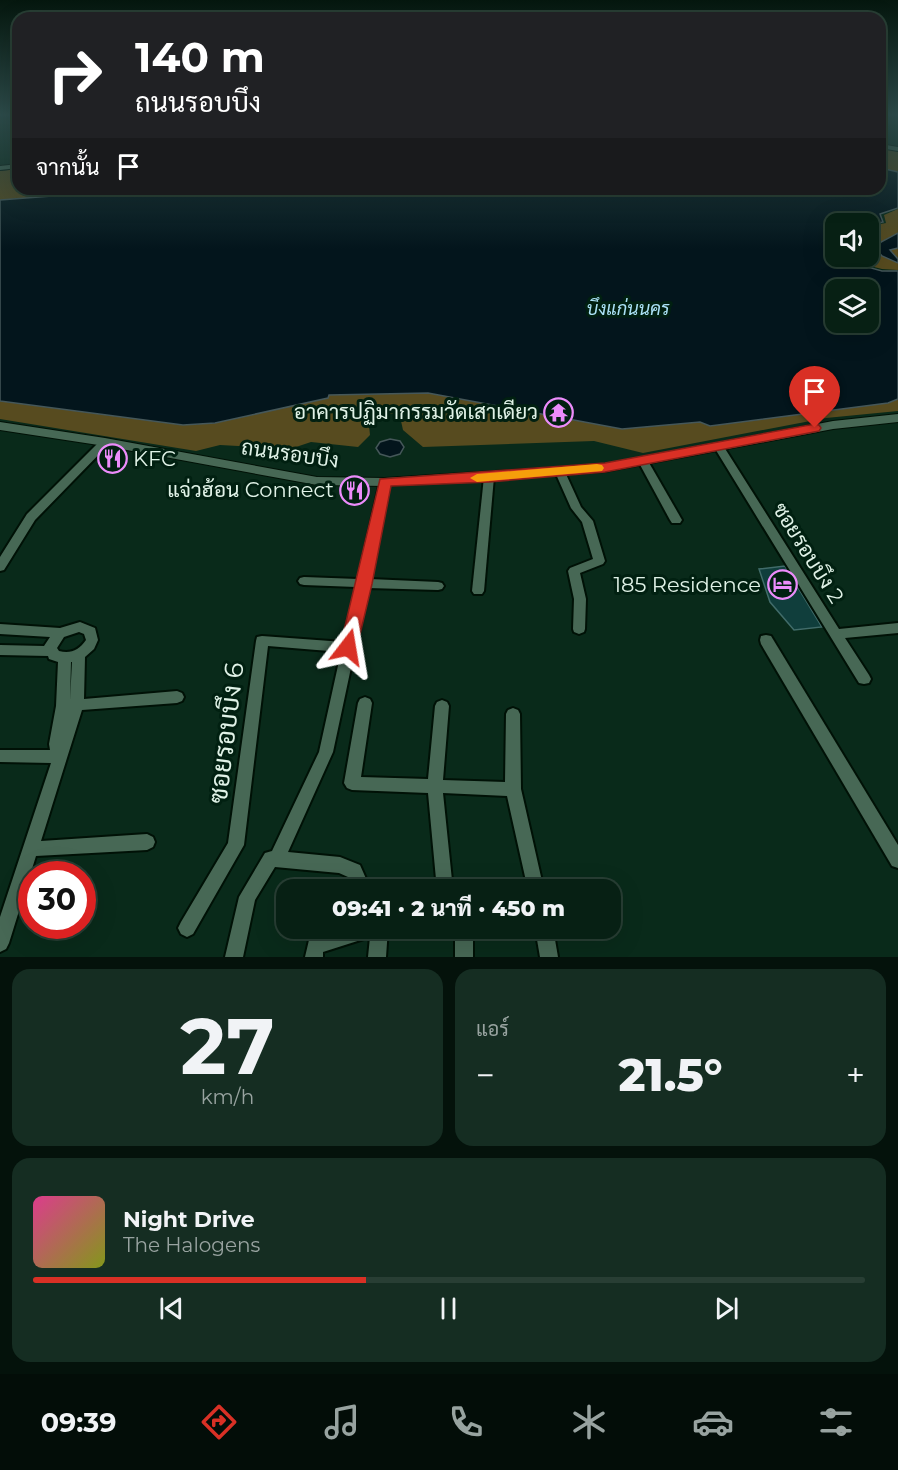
<!DOCTYPE html>
<html lang="th">
<head>
<meta charset="utf-8">
<style>
  body { margin:0; font-family:Montserrat,Sarabun,sans-serif; background:#152d22; color:#f1f3f6; height:100vh; display:flex; flex-direction:column; font-size:22px; white-space:nowrap }
  * { box-sizing:border-box; margin:0 }
  p { font-size:20px; color:#98a3a0 }
  .icon { flex:none; width:33px; height:33px; fill:none; stroke:currentColor; stroke-width:2; stroke-linecap:round; stroke-linejoin:round }
  .map { position:relative; height:957px; overflow:hidden }
  .side { display:flex; flex-direction:column; gap:12px; padding:12px; background:#04120b; flex:1 }
  .side>* { flex:none }
  .hud { position:absolute; left:12px; top:12px; width:874px; height:183px; border-radius:18px; box-shadow:0 6px 24px #0002,0 0 0 2px #283e34; background:#202124; color:#fff; overflow:hidden }
  .controls { position:absolute; left:825px; top:213px; display:grid; gap:12px }
  .controls a { display:grid; place-items:center; width:54px; height:54px; border-radius:12px; background:#072014; box-shadow:0 6px 24px #0002,0 0 0 2px #283e34; font-size:30px }
  .speed { position:absolute; left:18px; top:861px; display:flex; gap:12px; font-size:30px; font-weight:700; text-align:center }
  .speed>* { display:grid; place-content:center; width:78px; height:78px; border-radius:50%; background:#072014; box-shadow:0 6px 24px #0002,0 0 0 2px #283e34; line-height:1 }
  .speed .limit { border:9px solid #d22; background:#fff; color:#111 }
  .pin { position:absolute; display:grid; place-items:center; width:51px; height:51px; color:#fff; margin:-62px -26px; border-radius:50% 50% 50% 0; rotate:-45deg; box-shadow:0 0 6px #0007 }
  .pin .icon { rotate:45deg }
  .me { position:absolute; width:66px; margin:-33px; rotate:14deg; stroke-linejoin:round; filter:drop-shadow(0 0 4px #0008) }
  .turn { display:flex; align-items:center; gap:21px; height:126px; padding:0 24px; font-size:27px }
  .turn .icon { width:78px; height:78px; stroke-width:2.5 }
  .turn b { display:block; font-size:42px; line-height:51px }
  .then { display:flex; align-items:center; height:57px; padding:0 24px; background:#0003; gap:12px; font-size:22px }
  .big { font-size:45px; font-weight:800; line-height:1.1 }
  .side .widget { flex:1; display:flex; flex-direction:column; justify-content:center; gap:9px; min-width:0; padding:0 21px; border-radius:18px; background:#152d22 }
  .side .dial { align-items:center; gap:0 }
  .dial b { font-size:78px; line-height:1 }
  .song { display:flex; align-items:center; gap:18px }
  .cover { width:72px; height:72px; border-radius:9px; background:linear-gradient(135deg,hsl(330 70% 55%),hsl(70 70% 35%)) }
  .played { height:6px; border-radius:3px; background:linear-gradient(90deg,#d93025 40%,#283e34 40%) }
  .keys { display:flex; justify-content:space-around; direction:ltr }
  .heat { display:flex; justify-content:space-between; align-items:center; font-size:33px; direction:ltr }
  .side .tiles { flex:1; display:grid; gap:12px; grid-template-columns:1fr 1fr }
  .widget:last-child { grid-column:span 2 }
  .trip { position:absolute; left:276px; top:879px; width:345px; height:60px; border-radius:18px; background:#072014; box-shadow:0 6px 24px #0002,0 0 0 2px #283e34; font-weight:800; line-height:60px; text-align:center }
  .tab-bar { display:flex; height:96px; justify-content:space-around; align-items:center; background:#030d08; color:#98a3a0 }
  .tab-bar .icon { width:42px; height:42px }
  .tab-bar .on { color:#d93025 }
  .tab-bar b { font-size:27px; color:#f1f3f6 }
  .map>svg:first-child { display:block }
  .green { fill:#574b1f }
  .water { fill:#03151c; stroke:#455759; stroke-width:1.5; fill-rule:evenodd }
  .building { fill:#103e3c; stroke:#416c6a; stroke-width:1.5 }
  .lines { fill:none; stroke-linecap:round; stroke-linejoin:round }
  .minor-casing { stroke:#001106; stroke-width:4 }
  .tertiary-casing { stroke:#001106; stroke-width:2 }
  .minor { fill:#476855; fill-rule:evenodd }
  .tertiary { fill:#476855; fill-rule:evenodd }
  .route { fill:#d93025; stroke:#8d1f18; stroke-width:1.5 }
  .slow { fill:#f59e0b }
  .labels { text-anchor:middle; stroke-width:6; stroke-linejoin:round; paint-order:stroke }
  .far-water-label { font-size:18px; font-style:italic; fill:#ace2f7; stroke:#012011 }
  .poi-label { font-size:21px; fill:#e0f2e7; stroke:#012011; text-anchor:end }
  .street-label { font-size:21px; fill:#e0f2e7; stroke:#012011 }
  .near-street-label { font-size:26px; fill:#e0f2e7; stroke:#012011 }
</style>
</head>
<body>
<div class="map">
<svg width="898" height="957" viewBox="0 0 898 957">
  <rect width="100%" height="100%" fill="#092a1a"/>
  <!-- green -->
  <g class="green">
    <polygon points="880,148 898,151 898,172 881,168"/>
    <polygon points="18,169 18,189 91,189 65,195 0,200 0,171"/>
    <polygon points="898,209 898,270 882,269 862,264 861,259 856,257 868,256 869,231 876,225 886,223 884,215"/>
    <polygon points="406,393 428,393 501,405 500,407 700,422 710,426 893,400 898,399 898,411 826,418 643,453 594,441 423,447 403,430 401,421 410,414 355,413 369,425 370,435 358,447 311,442 290,449 220,445 196,451 0,419 0,401 183,425 215,423 328,395"/>
  </g>
  <!-- water -->
  <g class="water">
    <path d="M 881,168 L 898,172 L 898,208 L 880,214 L 883,222 L 874,224 L 869,230 L 868,224 L 836,224 L 836,256 L 853,257 L 858,259 L 860,265 L 882,271 L 898,271 L 898,399 L 888,403 L 710,426 L 700,422 L 622,429 L 428,393 L 329,395 L 328,398 L 215,423 L 183,425 L 0,401 L 0,200 L 65,195 L 91,189 L 880,189 ZM 836,290 L 868,290 L 868,322 L 836,322 Z"/>
    <polygon points="898,233 898,248 890,250 898,259 898,263 882,256 876,249 881,242"/>
    <polygon points="390,439 400,441 404,447 400,454 390,457 380,454 376,448 380,442"/>
  </g>
  <!-- building -->
  <polygon class="building" points="785,566 822,627 794,630 770,602 759,569"/>
  <g class="lines">
    <defs>
      <g id="minor">
        <polygon points="880,115 886,117 880,120"/>
        <polygon points="105,439 109,440 110,442 109,444 35,520 4,570 0,571 0,557 27,514 101,440"/>
        <polygon points="719,444 724,447 839,629 898,623 898,633 845,638 869,675 871,679 869,683 864,684 859,683 714,447"/>
        <polygon points="643,458 648,461 682,520 680,523 672,523 670,520 638,461"/>
        <polygon points="560,469 565,472 581,507 593,521 605,561 603,564 580,573 586,599 585,629 584,632 579,634 574,632 573,629 574,599 568,571 570,568 593,559 582,522 571,508 555,472"/>
        <polygon points="489,474 494,477 484,591 482,594 474,594 472,591 484,477"/>
        <polygon points="385,479 390,482 370,579 438,582 442,583 444,586 442,589 438,590 368,588 333,752 288,852 340,857 360,865 371,890 354,890 348,877 339,873 275,867 255,900 243,957 225,957 239,897 265,853 272,851 319,752 341,652 268,646 244,845 193,934 187,937 181,934 178,928 181,922 228,843 256,641 257,637 262,636 344,642 356,587 304,585 300,584 298,581 300,578 304,577 358,579 380,482"/>
        <path d="M 80,622 L 95,628 L 98,640 L 94,649 L 85,657 L 84,699 L 177,691 L 182,693 L 184,697 L 182,701 L 177,703 L 82,710 L 41,841 L 147,834 L 153,837 L 155,842 L 153,847 L 147,850 L 36,856 L 9,943 L 6,949 L 0,952 L 0,917 L 51,763 L 0,762 L 0,750 L 50,750 L 49,744 L 56,706 L 58,662 L 49,659 L 48,656 L 0,655 L 0,645 L 44,646 L 50,637 L 0,634 L 0,624 L 60,628 ZM 79,632 L 84,634 L 86,640 C 79,650 71,654 59,651 L 57,648 L 64,637 ZM 71,662 L 72,662 L 70,700 Z"/>
        <polygon points="766,635 771,636 898,845 898,868 892,866 761,644 760,640 761,636"/>
        <polygon points="365,697 370,699 372,703 361,777 428,779 435,706 437,702 442,700 447,702 449,706 443,780 505,782 506,714 508,710 513,708 518,710 520,714 521,789 544,890 528,890 507,796 443,793 453,890 437,890 428,793 352,790 347,788 344,783 358,703 360,699"/>
        <polygon points="343,928 388,928 386,957 368,957 370,937 323,952 323,957 305,957 309,940"/>
        <rect x="455" y="928" width="18" height="29"/>
        <polygon points="535,928 553,928 558,957 540,957"/>
      </g>
      <g id="tertiary">
        <polygon points="880,144 898,147 898,151 880,148"/>
        <polygon points="18,164 18,168 0,170 0,166"/>
        <polygon points="898,414 898,422 833,429 605,472 385,486 317,485 105,446 0,430 0,422 105,438 317,477 385,478 605,464 833,421"/>
      </g>
    </defs>
    <!-- minor casing -->
    <use href="#minor" class="minor-casing"/>
    <!-- tertiary casing -->
    <use href="#tertiary" class="tertiary-casing"/>
    <!-- minor -->
    <use href="#minor" class="minor"/>
    <!-- tertiary -->
    <use href="#tertiary" class="tertiary"/>
  </g>
  <!-- sky -->
  <linearGradient id="sky" x2="0" y2="1"><stop stop-color="#05170e"/><stop offset="0.46" stop-color="#2c4a49"/><stop offset="1" stop-color="#2c4a49" stop-opacity="0"/></linearGradient>
  <rect width="898" height="249" fill="url(#sky)"/>
  <!-- route -->
  <polygon class="route" points="815,424 819,425 821,428 819,431 605,472 489,482 391,486 372,584 357,647 354,652 348,654 342,652 340,647 380,479 605,463"/>
  <!-- slow -->
  <polygon class="slow" points="597,464 602,465 604,468 602,471 477,482 470,478 477,474"/>
  <!-- icons -->
  <defs>
    <symbol id="temple-ring" viewBox="-11 -11 22 22"><circle r="9.5" fill="#012011" stroke="#ec8cfb" stroke-width="1.5"/><path d="M0-6L5-2H3V0L6.5 2.5H4V6H1.5V3h-3V6H-4V2.5H-6.5L-3 0V-2H-5Z" fill="#ec8cfb"/></symbol>
    <symbol id="restaurant-ring" viewBox="-11 -11 22 22"><circle r="9.5" fill="#012011" stroke="#ec8cfb" stroke-width="1.5"/><path d="M-5-6h1v4h1v-4h1v4h1v-4h1v5L-1.5 .5V6h-2V.5L-5-1ZM5-6V6H3V1.5H1.5Q1.5-4 5-6Z" fill="#ec8cfb"/></symbol>
    <symbol id="hotel-ring" viewBox="-11 -11 22 22"><circle r="9.5" fill="#012011" stroke="#ec8cfb" stroke-width="1.5"/><path d="M-6-4.5h1.5V1H6V5H4.5V3h-9V5H-6ZM-4 0a1.8 1.8 0 1 1 3.6 0ZM.5 0V-2.5h3Q6-2.5 6 0Z" fill="#ec8cfb"/></symbol>
  </defs>
  <g fill-rule="evenodd">
    <use href="#temple-ring" x="542" y="396" width="33" height="33"/>
    <use href="#restaurant-ring" x="96" y="442" width="33" height="33"/>
    <use href="#restaurant-ring" x="338" y="474" width="33" height="33"/>
    <use href="#hotel-ring" x="766" y="568" width="33" height="33"/>
  </g>
  <g class="labels">
    <!-- far-water labels -->
    <g class="far-water-label">
      <text x="628" y="315">บึงแก่นนคร</text>
    </g>
    <!-- poi labels -->
    <g class="poi-label">
      <text x="538" y="419">อาคารปฏิมากรรมวัดเสาเดียว</text>
      <text x="133" y="466" text-anchor="start">KFC</text>
      <text x="334" y="497">แจ่วฮ้อน Connect</text>
      <text x="761" y="592">185 Residence</text>
    </g>
    <!-- street labels -->
    <g class="street-label">
      <text transform="translate(290 454) rotate(8)" y="7">ถนนรอบบึง</text>
      <text transform="translate(808 553) rotate(58)" y="7">ซอยรอบบึง 2</text>
    </g>
    <!-- near-street labels -->
    <g class="near-street-label">
      <text transform="translate(226 733) rotate(-83)" y="9">ซอยรอบบึง 6</text>
    </g>
  </g>
</svg>
<div class="controls">
<a><svg class="icon" aria-label="sound" viewBox="0 0 24 24"><path d="M4 9h4l5-4v14l-5-4H4zM17 9q2 3 0 6"/></svg></a>
<a><svg class="icon" aria-label="layers" viewBox="0 0 24 24"><path d="M12 4l9 5-9 5-9-5zM3 14l9 5 9-5"/></svg></a>
</div>
<div class="speed"><div class="limit">30</div></div>
<div class="pin" style="left:815px;top:428px;background:#d93025"><svg class="icon" aria-label="arrive" viewBox="0 0 24 24"><path d="M6 21V4h12l-3 4 3 4H6"/></svg></div>
<svg class="me" style="left:348px;top:647px" viewBox="-20 -20 40 40"><path d="M0-17L14 15 0 8-14 15z" fill="#d93025" stroke="#fff" stroke-width="4"/></svg>
<div class="trip">09:41 · 2 นาที · 450 m</div>
<div class="hud">
<div class="turn"><svg class="icon" aria-label="right" viewBox="0 0 24 24"><path d="M7 20v-9h11M14 6l5 5-5 5"/></svg><div><b>140 m</b>ถนนรอบบึง</div></div>
<div class="then">จากนั้น<svg class="icon" aria-label="arrive" viewBox="0 0 24 24"><path d="M6 21V4h12l-3 4 3 4H6"/></svg></div>
</div>
</div>
<section class="side">
<div class="tiles">
<div class="widget dial"><b>27</b><p>km/h</p></div>
<div class="widget"><p>แอร์</p>
<div class="heat"><a>−</a><b class="big">21.5°</b><a>+</a></div>
</div>
<div class="widget">
<div class="song"><i class="cover"></i><div><b>Night Drive</b><p>The Halogens</p></div></div>
<div class="played"></div>
<div class="keys"><svg class="icon" aria-label="previous" viewBox="0 0 24 24"><path d="M18 5L8 12l10 7zM5 5v14"/></svg><svg class="icon" aria-label="pause" viewBox="0 0 24 24"><path d="M8 5v14M16 5v14"/></svg><svg class="icon" aria-label="next" viewBox="0 0 24 24"><path d="M6 5l10 7-10 7zM19 5v14"/></svg></div>
</div>
</div>
</section>
<nav class="tab-bar">
<b>09:39</b>
<svg class="icon on" aria-label="directions" viewBox="0 0 24 24"><path d="M12 3l9 9-9 9-9-9zM9 14v-3h6M13 9l2 2-2 2"/></svg>
<svg class="icon" aria-label="music" viewBox="0 0 24 24"><path d="M9 18V5l10-2v13"/><circle cx="6" cy="18" r="3"/><circle cx="16" cy="16" r="3"/></svg>
<svg class="icon" aria-label="phone" viewBox="0 0 24 24"><path d="M5 4h4l2 5-3 2q2 4 5 5l2-3 5 2v4C11 20 4 13 5 4z"/></svg>
<svg class="icon" aria-label="climate" viewBox="0 0 24 24"><path d="M12 3v18M4 7l16 10M4 17L20 7"/></svg>
<svg class="icon" aria-label="car" viewBox="0 0 24 24"><path d="M5 17H2v-5l4-1 3-4h7l3 4 3 1v5h-3M9 17h6M6 11h13"/><circle cx="7" cy="17" r="2"/><circle cx="17" cy="17" r="2"/></svg>
<svg class="icon" aria-label="filters" viewBox="0 0 24 24"><path d="M4 7h16M4 17h16"/><circle cx="9" cy="7" r="2"/><circle cx="15" cy="17" r="2"/></svg>
</nav>
</body>
</html>
